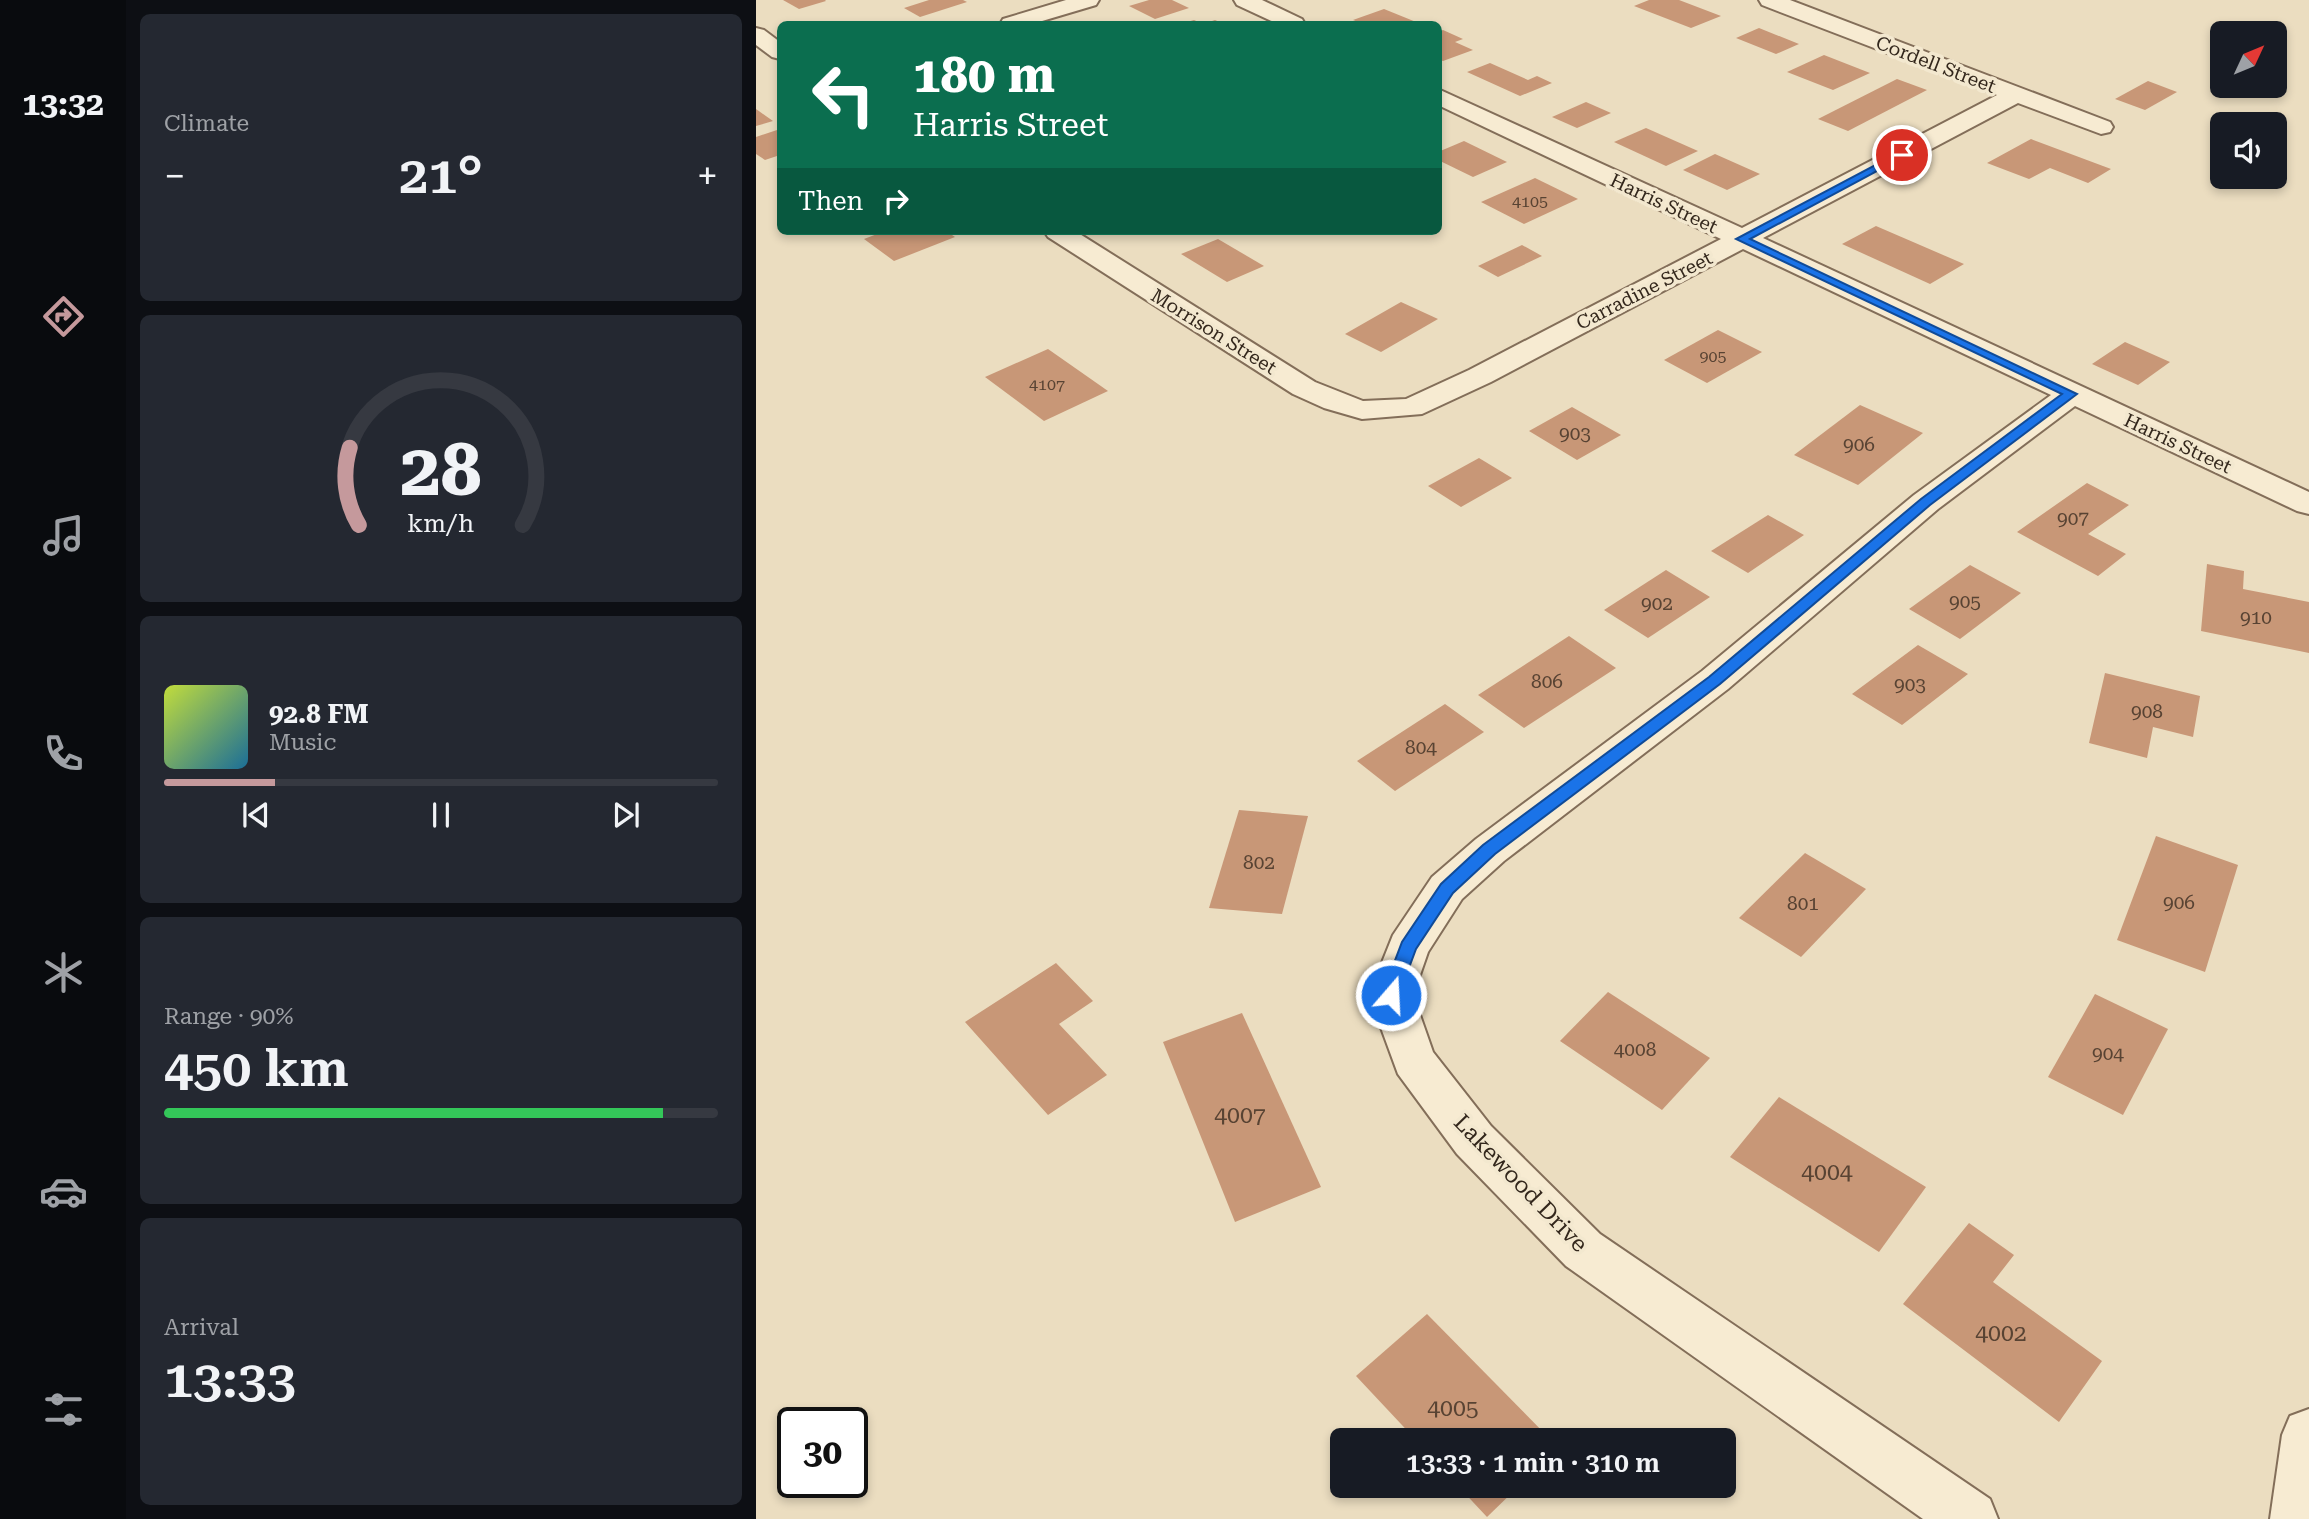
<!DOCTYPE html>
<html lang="en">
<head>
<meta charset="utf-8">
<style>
  body { margin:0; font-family:"Roboto Serif",serif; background:#242831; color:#f1f3f6; height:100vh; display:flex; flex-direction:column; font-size:26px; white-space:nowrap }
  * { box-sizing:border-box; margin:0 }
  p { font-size:23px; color:#9ea1a6 }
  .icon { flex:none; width:38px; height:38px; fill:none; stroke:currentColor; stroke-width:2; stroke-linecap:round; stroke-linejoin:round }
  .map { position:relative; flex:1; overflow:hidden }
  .panel { display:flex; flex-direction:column; gap:14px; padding:14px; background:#0d0f14; width:630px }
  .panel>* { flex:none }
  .hud { position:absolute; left:21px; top:21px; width:665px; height:214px; border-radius:10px; box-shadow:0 4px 10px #0003; background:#0b6e4f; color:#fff; overflow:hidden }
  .needle { width:46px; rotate:46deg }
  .controls { position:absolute; left:1454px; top:21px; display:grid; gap:14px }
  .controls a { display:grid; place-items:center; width:77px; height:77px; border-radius:10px; background:#171b24; box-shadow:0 4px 10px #0003; font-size:35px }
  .speed { position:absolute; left:21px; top:1407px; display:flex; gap:14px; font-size:35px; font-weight:700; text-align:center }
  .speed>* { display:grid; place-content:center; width:91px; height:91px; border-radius:50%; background:#171b24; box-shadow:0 4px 10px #0003; line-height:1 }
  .speed .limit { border:4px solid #111; border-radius:10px; background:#fff; color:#111 }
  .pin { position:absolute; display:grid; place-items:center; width:60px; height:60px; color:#fff; margin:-30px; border:4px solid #fff; border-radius:50%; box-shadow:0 2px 7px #0007 }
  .me { position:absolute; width:77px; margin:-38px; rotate:19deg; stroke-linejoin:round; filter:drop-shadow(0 0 5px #0008) }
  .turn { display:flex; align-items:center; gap:24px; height:147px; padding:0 21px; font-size:32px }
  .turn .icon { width:91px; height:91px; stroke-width:2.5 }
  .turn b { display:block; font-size:49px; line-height:60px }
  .then { display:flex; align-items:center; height:66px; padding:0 21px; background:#0003; gap:14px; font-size:26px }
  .big { font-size:52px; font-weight:600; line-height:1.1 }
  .panel .widget { flex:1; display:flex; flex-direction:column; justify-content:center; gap:10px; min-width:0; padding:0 24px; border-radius:10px; background:#242831 }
  .panel .dial { align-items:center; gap:0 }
  .dial svg { height:182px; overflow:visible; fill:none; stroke:#363941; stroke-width:7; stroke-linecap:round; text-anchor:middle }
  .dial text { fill:#f1f3f6; stroke:none }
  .song { display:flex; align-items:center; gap:21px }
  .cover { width:84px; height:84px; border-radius:10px; background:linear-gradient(135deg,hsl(70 70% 55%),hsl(200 70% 35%)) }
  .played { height:7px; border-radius:4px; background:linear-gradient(90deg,#c5999c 20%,#363941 20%) }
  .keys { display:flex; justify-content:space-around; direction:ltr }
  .heat { display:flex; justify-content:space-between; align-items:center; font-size:38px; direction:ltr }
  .charge { height:10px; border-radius:5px; background:linear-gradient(90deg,#34c759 90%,#363941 0) }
  .trip { position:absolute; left:574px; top:1428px; width:406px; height:70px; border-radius:10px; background:#171b24; box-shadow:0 4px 10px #0003; font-weight:600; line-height:70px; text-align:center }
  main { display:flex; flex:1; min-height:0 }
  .menu { display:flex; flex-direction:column; width:126px; justify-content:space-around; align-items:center; background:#090b0e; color:#9ea1a6 }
  .menu .icon { width:49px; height:49px }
  .menu .on { color:#c5999c }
  .menu b { font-size:32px; color:#f1f3f6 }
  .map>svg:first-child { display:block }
  .building { fill:#c89777 }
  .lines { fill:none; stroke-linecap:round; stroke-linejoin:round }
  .minor-casing { stroke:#836e59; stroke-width:4 }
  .minor { fill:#f7ebd2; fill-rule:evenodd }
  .route { fill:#1a73e8; stroke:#114b97; stroke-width:2 }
  .labels { text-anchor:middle; stroke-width:7; stroke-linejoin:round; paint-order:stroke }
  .far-number-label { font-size:16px; fill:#584333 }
  .far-street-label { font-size:19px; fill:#33271c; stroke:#f3e8cf }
  .number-label { font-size:19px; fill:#584333 }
  .near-number-label { font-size:23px; fill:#584333 }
  .street-label { font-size:23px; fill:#33271c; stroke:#f3e8cf }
</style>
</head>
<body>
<main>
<nav class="menu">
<b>13:32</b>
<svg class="icon on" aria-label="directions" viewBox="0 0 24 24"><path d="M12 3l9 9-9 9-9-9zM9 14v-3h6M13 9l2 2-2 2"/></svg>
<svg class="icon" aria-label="music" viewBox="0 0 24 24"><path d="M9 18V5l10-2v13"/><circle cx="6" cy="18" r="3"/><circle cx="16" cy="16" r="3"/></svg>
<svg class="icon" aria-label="phone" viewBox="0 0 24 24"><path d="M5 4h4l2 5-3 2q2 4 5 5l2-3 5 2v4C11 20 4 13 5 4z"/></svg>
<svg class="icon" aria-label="climate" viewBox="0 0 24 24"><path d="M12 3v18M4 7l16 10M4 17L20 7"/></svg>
<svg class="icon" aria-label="car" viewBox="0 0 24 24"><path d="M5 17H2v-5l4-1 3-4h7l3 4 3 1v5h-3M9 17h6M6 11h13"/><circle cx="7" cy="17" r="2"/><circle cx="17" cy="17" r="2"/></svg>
<svg class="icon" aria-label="filters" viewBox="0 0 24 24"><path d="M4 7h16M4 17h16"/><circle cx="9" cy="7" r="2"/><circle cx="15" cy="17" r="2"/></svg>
</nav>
<section class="panel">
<div class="widget"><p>Climate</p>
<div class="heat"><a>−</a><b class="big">21°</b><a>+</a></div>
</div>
<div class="widget dial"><svg viewBox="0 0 100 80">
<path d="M14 69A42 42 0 1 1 86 69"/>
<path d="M14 69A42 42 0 0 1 10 35" stroke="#c5999c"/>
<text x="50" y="56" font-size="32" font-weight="700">28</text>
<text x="50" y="72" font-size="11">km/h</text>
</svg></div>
<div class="widget">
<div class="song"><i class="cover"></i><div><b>92.8 FM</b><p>Music</p></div></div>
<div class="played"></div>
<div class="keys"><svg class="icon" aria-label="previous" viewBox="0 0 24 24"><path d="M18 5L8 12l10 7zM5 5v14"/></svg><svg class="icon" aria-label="pause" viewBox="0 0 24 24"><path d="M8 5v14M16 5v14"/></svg><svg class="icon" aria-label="next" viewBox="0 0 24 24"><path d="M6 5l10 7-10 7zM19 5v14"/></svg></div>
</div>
<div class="widget"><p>Range · 90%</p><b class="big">450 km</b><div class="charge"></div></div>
<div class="widget"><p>Arrival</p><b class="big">13:33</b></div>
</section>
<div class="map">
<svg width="1553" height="1519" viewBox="0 0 1553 1519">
  <rect width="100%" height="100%" fill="#ebddc0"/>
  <!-- building -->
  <g class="building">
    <polygon points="27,0 69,0 70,1 43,9"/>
    <polygon points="173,0 207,0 211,2 164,17 148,8"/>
    <polygon points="393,0 416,0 433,8 399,19 373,6"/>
    <polygon points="893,0 923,0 965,16 935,28 878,6"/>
    <polygon points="628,9 665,24 607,24 597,20"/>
    <polygon points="438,20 447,24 459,20 468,24 424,24"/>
    <polygon points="1003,28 1043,44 1020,54 980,38"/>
    <polygon points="687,30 707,39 699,42 717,50 687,61 682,59 682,32"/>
    <polygon points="1068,55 1114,73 1077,90 1031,72"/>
    <polygon points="734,63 772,80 781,76 796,83 764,96 711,72"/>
    <polygon points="1141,79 1171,90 1092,131 1062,119"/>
    <polygon points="1392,81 1421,92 1389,110 1359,99"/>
    <polygon points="830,102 855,113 821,128 796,117"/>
    <polygon points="0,109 17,121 0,126"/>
    <polygon points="890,128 942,151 910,166 858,142"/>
    <polygon points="24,129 24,155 9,160 0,154 0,137"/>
    <polygon points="1275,139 1355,169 1332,183 1294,168 1273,179 1231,163"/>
    <polygon points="708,141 751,162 717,177 682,160 682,152"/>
    <polygon points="959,154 1004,174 971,190 927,170"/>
    <polygon points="779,178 822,199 768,224 725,202"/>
    <polygon points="1120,226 1208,264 1174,284 1086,244"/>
    <polygon points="129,231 190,231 199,237 138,261 108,239"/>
    <polygon points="462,239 508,266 471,282 425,254"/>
    <polygon points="766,245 786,256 742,277 722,266"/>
    <polygon points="645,302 682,319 625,352 589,334"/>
    <polygon points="962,330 1006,352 951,383 908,360"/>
    <polygon points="1369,342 1414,362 1382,385 1336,364"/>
    <polygon points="292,349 352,391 288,421 229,377"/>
    <polygon points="1104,405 1167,433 1102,485 1038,455"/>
    <polygon points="816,407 865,435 821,460 773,431"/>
    <polygon points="723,458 756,478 705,507 672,486"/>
    <polygon points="1331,483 1373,505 1332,534 1370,554 1342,576 1261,532"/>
    <polygon points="1012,515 1048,535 992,573 955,551"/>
    <polygon points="1451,564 1488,571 1487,589 1553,602 1553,653 1445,631"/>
    <polygon points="1214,565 1265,593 1204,639 1153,609"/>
    <polygon points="910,570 954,597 892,638 848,610"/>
    <polygon points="813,636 860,668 768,728 722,695"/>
    <polygon points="1162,645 1212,674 1146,725 1096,694"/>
    <polygon points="1349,673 1444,696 1437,737 1397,727 1391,758 1333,743"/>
    <polygon points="689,704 728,732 639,791 601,761"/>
    <polygon points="483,810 552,816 526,914 453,908"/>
    <polygon points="1400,836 1482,865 1449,972 1361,940"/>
    <polygon points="1049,853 1110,889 1045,957 983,918"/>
    <polygon points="300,963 337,1001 303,1024 351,1075 292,1115 209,1022"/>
    <polygon points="852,992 954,1058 906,1110 804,1041"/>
    <polygon points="1339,994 1412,1029 1367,1115 1292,1077"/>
    <polygon points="486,1013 565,1187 479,1222 407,1042"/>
    <polygon points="1023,1097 1170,1187 1123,1252 974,1157"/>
    <polygon points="1213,1223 1258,1255 1237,1282 1346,1361 1303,1422 1147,1304"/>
    <polygon points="671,1314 795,1440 660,1440 600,1376"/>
    <polygon points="702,1486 763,1486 731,1517"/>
  </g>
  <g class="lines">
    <defs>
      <g id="minor">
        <polygon points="310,0 343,0 340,5 276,24 244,24 247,19"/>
        <polygon points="478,0 506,0 546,19 549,24 522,24 481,5"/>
        <polygon points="1003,0 1034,0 1354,122 1357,127 1354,132 1345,134 1262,103 1007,238 1553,492 1553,514 1541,511 1319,406 1182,509 972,689 748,861 706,899 672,952 657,995 677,1052 735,1126 844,1234 1234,1499 1242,1519 1167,1519 810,1266 701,1154 642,1074 613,995 637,935 676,877 720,839 946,671 1158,495 1295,395 987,249 735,382 666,414 606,419 568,408 537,394 292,237 288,231 319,231 559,382 607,401 650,399 713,370 965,239 682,105 682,89 986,228 1241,95 1006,5"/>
        <polygon points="0,28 8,30 24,42 24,59 16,57 0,45"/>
        <polygon points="1553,1409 1553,1519 1514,1519 1526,1435 1534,1416"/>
      </g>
    </defs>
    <!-- minor casing -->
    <use href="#minor" class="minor-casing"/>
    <!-- minor -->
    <use href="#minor" class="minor"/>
  </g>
  <!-- route -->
  <polygon class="route" points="1142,153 1151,155 994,239 1321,394 1174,505 964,684 739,854 697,893 660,949 641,1000 635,1002 629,1000 626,995 646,942 685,884 727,845 953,677 1165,499 1306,394 980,239"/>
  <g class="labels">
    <!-- far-number labels -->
    <g class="far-number-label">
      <text x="774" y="207">4105</text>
      <text x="957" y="362">905</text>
      <text x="291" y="390">4107</text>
    </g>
    <!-- far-street labels -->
    <g class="far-street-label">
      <text transform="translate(1180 64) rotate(21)" y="7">Cordell Street</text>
      <text transform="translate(908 203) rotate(25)" y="7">Harris Street</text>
      <text transform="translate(888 290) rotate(-27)" y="7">Carradine Street</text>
      <text transform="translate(458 331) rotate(32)" y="7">Morrison Street</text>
      <text transform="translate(1422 443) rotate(25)" y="7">Harris Street</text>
    </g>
    <!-- number labels -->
    <g class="number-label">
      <text x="819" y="440">903</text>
      <text x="1103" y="451">906</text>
      <text x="1317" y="525">907</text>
      <text x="1209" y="608">905</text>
      <text x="901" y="610">902</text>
      <text x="1500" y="624">910</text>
      <text x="791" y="688">806</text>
      <text x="1154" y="691">903</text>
      <text x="1391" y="718">908</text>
      <text x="665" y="754">804</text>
      <text x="503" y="869">802</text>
      <text x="1423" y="909">906</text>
      <text x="1047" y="910">801</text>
      <text x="879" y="1056">4008</text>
      <text x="1352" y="1060">904</text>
    </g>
    <!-- near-number labels -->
    <g class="near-number-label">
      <text x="484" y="1123">4007</text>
      <text x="1071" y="1180">4004</text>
      <text x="1245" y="1341">4002</text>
      <text x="697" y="1416">4005</text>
    </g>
    <!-- street labels -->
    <g class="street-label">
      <text transform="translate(765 1183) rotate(46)" y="8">Lakewood Drive</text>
    </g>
  </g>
</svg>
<div class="controls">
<a><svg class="needle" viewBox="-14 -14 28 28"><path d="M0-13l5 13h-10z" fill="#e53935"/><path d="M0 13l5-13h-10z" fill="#9ea1a6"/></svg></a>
<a><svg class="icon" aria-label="sound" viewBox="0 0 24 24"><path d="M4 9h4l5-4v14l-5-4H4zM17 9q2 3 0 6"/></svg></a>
</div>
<div class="speed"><div class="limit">30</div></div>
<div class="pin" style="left:1146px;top:155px;background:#d93025"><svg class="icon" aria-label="arrive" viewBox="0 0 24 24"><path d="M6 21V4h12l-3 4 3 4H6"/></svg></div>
<svg class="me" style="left:635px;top:995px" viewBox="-20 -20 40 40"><circle r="17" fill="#1a73e8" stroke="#fff" stroke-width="3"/><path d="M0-11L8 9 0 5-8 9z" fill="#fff"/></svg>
<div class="trip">13:33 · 1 min · 310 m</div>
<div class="hud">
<div class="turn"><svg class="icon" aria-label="left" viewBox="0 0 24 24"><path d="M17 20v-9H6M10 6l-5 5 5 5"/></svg><div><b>180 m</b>Harris Street</div></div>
<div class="then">Then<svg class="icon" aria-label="right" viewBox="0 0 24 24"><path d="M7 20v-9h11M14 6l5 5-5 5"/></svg></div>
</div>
</div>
</main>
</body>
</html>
